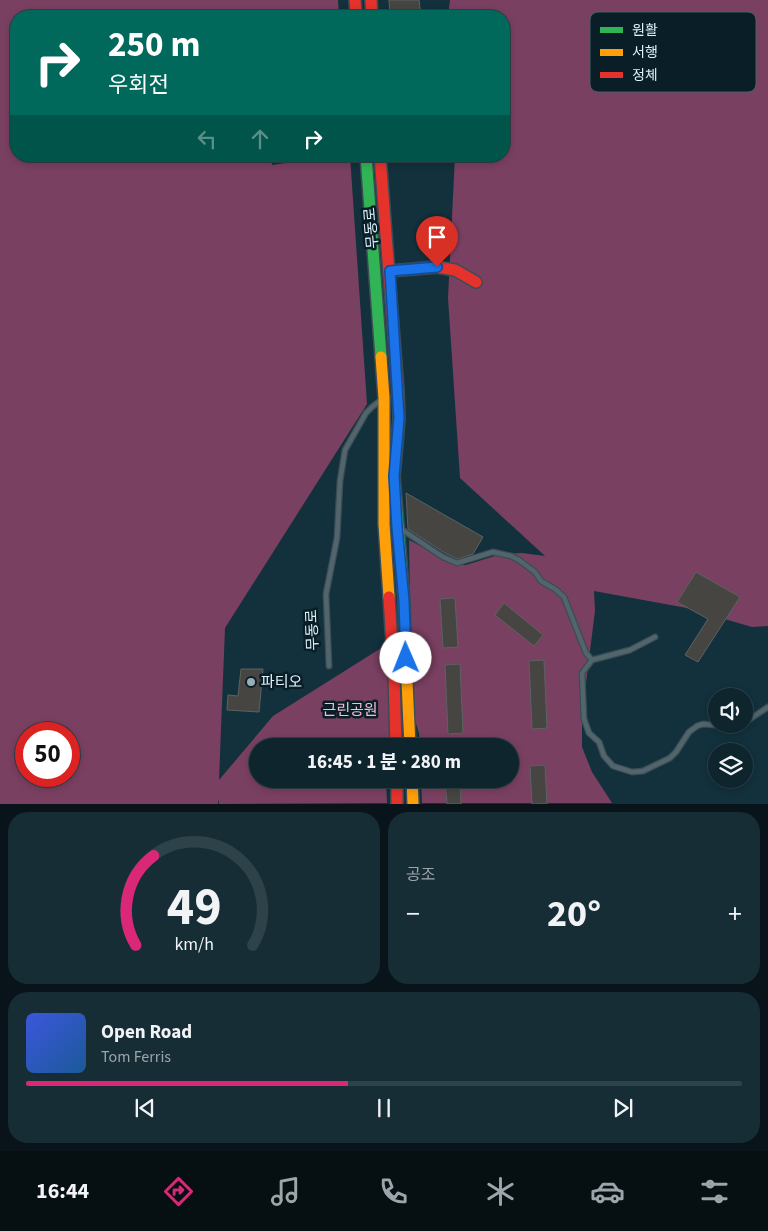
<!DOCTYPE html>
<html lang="ko">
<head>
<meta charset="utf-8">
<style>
  body { margin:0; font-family:"Source Sans 3","Noto Sans KR",sans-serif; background:#172d35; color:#f1f3f6; height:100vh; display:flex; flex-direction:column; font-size:19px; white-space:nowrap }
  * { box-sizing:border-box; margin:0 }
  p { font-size:16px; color:#9ba5aa }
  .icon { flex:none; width:28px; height:28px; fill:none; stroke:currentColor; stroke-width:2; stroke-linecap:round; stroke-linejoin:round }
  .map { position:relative; height:804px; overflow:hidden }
  .panel { display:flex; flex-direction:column; gap:8px; padding:8px; background:#081419; flex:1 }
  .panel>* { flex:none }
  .banner { position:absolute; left:10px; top:10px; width:500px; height:152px; border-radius:20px; box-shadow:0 2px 8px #0003,0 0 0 1px #2e4249; background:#00695c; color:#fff; overflow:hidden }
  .controls { position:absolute; left:708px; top:688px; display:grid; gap:10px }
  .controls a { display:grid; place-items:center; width:45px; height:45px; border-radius:50%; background:#0e252d; box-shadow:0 2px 8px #0003,0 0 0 1px #2e4249; font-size:25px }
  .speed { position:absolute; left:15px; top:722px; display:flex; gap:10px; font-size:25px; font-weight:700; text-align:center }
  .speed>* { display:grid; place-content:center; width:65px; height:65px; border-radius:50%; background:#0e252d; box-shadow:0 2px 8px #0003,0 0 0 1px #2e4249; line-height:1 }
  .speed .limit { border:8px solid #d22; background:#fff; color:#111 }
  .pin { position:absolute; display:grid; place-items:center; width:42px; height:42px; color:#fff; margin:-51px -21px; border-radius:50% 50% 50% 0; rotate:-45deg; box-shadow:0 0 5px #0007 }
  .pin .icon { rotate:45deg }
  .me { position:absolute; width:55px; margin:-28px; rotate:359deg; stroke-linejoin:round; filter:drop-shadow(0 0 4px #0008) }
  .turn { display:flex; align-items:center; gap:18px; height:105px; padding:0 15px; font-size:22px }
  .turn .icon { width:65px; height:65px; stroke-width:2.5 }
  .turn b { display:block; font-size:35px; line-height:42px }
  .lanes { display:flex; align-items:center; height:48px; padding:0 15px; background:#0003; justify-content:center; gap:25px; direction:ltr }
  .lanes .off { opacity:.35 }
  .big { font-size:38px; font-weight:700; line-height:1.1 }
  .panel .widget { flex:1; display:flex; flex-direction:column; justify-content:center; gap:8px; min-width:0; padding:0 18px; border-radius:20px; background:#172d35 }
  .panel .dial { align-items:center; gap:0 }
  .dial svg { height:130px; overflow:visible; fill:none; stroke:#2e4249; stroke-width:7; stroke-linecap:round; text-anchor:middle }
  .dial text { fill:#f1f3f6; stroke:none }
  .song { display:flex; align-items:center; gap:15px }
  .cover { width:60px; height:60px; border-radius:8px; background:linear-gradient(135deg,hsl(230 70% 55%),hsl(210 70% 35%)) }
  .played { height:5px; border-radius:2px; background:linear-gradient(90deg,#db2777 45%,#2e4249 45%) }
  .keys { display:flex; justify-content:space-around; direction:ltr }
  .heat { display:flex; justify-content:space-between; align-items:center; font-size:28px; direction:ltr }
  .panel .tiles { flex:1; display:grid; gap:8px; grid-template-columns:1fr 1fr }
  .widget:last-child { grid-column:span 2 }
  .trip { position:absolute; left:249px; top:738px; width:270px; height:50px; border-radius:25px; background:#0e252d; box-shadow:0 2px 8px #0003,0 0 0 1px #2e4249; font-weight:700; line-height:50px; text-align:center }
  .tabs { display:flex; height:80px; justify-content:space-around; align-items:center; background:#060f12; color:#9ba5aa }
  .tabs .icon { width:35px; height:35px }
  .tabs .active { color:#db2777 }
  .tabs b { font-size:22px; color:#f1f3f6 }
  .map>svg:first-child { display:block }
  .green { fill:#7a4061; fill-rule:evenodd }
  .building { fill:#464541; stroke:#5c6262 }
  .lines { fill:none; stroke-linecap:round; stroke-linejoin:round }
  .lane-casing { stroke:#3a4d55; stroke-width:7 }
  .fast-casing { stroke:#3a4d55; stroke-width:14 }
  .slow-casing { stroke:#3a4d55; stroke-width:14 }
  .jam-casing { stroke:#3a4d55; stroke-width:14 }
  .lane { stroke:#52656d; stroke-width:4.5 }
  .fast { stroke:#30b455; stroke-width:11 }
  .slow { stroke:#ff9f0a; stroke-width:11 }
  .jam { stroke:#e5322d; stroke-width:11 }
  .route-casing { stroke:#114b97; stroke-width:12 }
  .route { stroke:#1a73e8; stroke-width:9 }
  .poi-dot { fill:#97aeb9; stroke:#091e27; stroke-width:2 }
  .labels { text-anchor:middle; stroke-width:5; stroke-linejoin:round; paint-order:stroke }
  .street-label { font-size:15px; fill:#def2fc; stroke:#091e27 }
  .poi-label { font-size:15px; fill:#def2fc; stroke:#091e27; text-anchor:start }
  .park-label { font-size:15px; fill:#f4bed7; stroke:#091e27 }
  .key { fill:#091e27; stroke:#495e67; stroke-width:1 }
  .key-label { font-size:14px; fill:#def2fc }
</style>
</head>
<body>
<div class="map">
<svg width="768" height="804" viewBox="0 0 768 804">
  <rect width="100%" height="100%" fill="#12313c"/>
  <!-- green -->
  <g class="green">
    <path d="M 0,0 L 338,0 L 339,16 L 16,16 L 16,156 L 271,156 L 272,165 L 331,156 L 350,156 L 367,404 L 225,628 L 219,780 L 273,716 L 386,645 L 390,737 L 388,746 L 258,746 L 258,779 L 386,779 L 387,803 L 219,804 L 218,798 L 218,804 L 0,804 ZM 26,734 L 69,734 L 69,776 L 26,776 Z"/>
    <polygon points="450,0 768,0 768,626 752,627 687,608 594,591 595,611 582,714 582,747 592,772 612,803 422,803 421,779 510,779 510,746 420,746 419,733 412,711 409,540 456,565 466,565 501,554 522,553 545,556 460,478 448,298 455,156 504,156 504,16 448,16"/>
  </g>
  <!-- building -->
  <g class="building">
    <polygon points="389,0 419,0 421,16 390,16"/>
    <polygon points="406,493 483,537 473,554 457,559 445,553 408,529"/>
    <polygon points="696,572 740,597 698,662 685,655 708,619 677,602"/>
    <polygon points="455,598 458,647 443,648 440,599"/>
    <polygon points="504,603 543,635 534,646 495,615"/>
    <polygon points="544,660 547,728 532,729 529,661"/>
    <polygon points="460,664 463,733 448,734 445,665"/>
    <polygon points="241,669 263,669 259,712 227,710 228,695 238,696"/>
    <polygon points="545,765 547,804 532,804 530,766"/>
    <polygon points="445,779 460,779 461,804 447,804"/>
  </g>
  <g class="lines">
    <defs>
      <g id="lane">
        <polyline points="398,527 443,557 457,563 493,552 511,556 519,560 535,572 541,581 555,589 564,597 586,653 592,660 582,673 584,719 589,733 599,742 604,756 613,766 632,772 643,771 670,758 676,752 689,732 697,726 703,724 726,726 741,724"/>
        <polyline points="592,660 630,650 655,637"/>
        <polyline points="329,666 326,594 337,538 340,481 345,450 366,413 372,407 381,400"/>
        <polyline points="744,723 768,707"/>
      </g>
      <g id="fast">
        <polyline points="366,156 381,357"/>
        <polyline points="397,443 394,476 404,601 405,639"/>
      </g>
      <g id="slow">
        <polyline points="381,357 384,398 384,524 389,597"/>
        <polyline points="405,639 410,746"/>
        <polyline points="412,779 413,804"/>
      </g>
      <g id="jam">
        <polyline points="355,0 356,16"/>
        <polyline points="371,0 372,16"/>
        <polyline points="380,156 398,391 399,418 397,443"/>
        <polyline points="390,271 437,267 455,270 476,282"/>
        <polyline points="389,597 394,677 396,746"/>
        <polyline points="397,779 397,804"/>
      </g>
    </defs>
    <!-- lane casing -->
    <use href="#lane" class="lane-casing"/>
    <!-- fast casing -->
    <use href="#fast" class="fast-casing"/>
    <!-- slow casing -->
    <use href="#slow" class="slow-casing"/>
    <!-- jam casing -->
    <use href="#jam" class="jam-casing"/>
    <!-- lane -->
    <use href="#lane" class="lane"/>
    <!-- fast -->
    <use href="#fast" class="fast"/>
    <!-- slow -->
    <use href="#slow" class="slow"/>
    <!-- jam -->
    <use href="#jam" class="jam"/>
  </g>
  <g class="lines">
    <defs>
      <polyline id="route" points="406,658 404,601 397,527 394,476 399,418 390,271 437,267"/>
    </defs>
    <!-- route casing -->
    <use href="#route" class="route-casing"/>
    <!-- route -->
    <use href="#route" class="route"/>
  </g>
  <!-- markers -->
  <circle class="poi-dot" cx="251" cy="682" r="5"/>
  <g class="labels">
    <!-- street labels -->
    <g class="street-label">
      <text transform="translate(371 228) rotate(-95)" y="5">무동로</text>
      <text transform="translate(312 630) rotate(-92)" y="5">무동로</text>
    </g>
    <!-- poi labels -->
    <g class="poi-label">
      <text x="261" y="687">파티오</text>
    </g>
    <!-- park labels -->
    <g class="park-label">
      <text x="350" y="715">근린공원</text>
    </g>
  </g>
  <!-- legend -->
  <rect x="590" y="12" width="166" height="80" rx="8" class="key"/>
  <rect x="600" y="27" width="23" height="6" fill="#30b455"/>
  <rect x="600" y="49" width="23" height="7" fill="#ff9f0a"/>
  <rect x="600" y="72" width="23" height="6" fill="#e5322d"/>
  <g class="key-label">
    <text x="632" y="35">원활</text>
    <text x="632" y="57">서행</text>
    <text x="632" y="80">정체</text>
  </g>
</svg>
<div class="controls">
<a><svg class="icon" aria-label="sound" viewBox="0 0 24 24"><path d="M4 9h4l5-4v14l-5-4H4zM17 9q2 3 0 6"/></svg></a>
<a><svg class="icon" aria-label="layers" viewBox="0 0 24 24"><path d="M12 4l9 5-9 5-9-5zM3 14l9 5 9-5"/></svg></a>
</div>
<div class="speed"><div class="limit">50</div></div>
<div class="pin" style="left:437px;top:267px;background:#d93025"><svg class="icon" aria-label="arrive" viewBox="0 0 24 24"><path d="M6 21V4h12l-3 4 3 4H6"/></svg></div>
<svg class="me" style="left:406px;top:658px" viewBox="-20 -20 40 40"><circle r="19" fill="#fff"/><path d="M0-13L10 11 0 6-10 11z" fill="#1a73e8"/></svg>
<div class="trip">16:45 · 1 분 · 280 m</div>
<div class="banner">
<div class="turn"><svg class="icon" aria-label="right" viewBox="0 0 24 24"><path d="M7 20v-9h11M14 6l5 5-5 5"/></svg><div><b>250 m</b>우회전</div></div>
<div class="lanes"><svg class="icon off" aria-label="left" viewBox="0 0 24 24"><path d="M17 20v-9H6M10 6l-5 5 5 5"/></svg><svg class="icon off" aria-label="ahead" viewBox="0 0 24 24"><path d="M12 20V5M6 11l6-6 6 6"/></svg><svg class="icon" aria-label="right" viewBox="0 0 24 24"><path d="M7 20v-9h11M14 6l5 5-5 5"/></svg></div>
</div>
</div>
<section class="panel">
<div class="tiles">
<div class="widget dial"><svg viewBox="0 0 100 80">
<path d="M14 69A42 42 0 1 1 86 69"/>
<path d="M14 69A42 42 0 0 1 25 14" stroke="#db2777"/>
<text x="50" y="56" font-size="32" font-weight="700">49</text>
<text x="50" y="72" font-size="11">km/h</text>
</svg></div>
<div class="widget"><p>공조</p>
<div class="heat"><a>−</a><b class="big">20°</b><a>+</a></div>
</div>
<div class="widget">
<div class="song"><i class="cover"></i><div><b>Open Road</b><p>Tom Ferris</p></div></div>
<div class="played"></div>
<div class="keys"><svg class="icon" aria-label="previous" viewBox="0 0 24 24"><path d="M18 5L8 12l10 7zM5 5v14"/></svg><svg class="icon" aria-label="pause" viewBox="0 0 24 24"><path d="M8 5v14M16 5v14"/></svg><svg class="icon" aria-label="next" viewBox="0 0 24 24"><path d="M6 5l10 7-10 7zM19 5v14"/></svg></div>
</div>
</div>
</section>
<nav class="tabs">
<b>16:44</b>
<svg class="icon active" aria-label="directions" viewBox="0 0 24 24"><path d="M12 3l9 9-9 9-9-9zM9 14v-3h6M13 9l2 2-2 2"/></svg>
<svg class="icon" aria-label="music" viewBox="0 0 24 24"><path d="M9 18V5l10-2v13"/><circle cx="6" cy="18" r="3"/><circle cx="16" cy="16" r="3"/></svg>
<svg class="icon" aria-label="phone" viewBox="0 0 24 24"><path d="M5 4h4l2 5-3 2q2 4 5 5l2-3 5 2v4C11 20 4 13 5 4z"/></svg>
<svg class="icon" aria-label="climate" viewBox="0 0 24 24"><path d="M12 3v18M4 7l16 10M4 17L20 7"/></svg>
<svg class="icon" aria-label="car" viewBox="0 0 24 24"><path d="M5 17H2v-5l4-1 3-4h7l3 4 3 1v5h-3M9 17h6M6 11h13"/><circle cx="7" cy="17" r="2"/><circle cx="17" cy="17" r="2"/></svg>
<svg class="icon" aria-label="filters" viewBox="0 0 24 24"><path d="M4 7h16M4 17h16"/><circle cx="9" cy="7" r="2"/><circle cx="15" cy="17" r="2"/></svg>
</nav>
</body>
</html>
